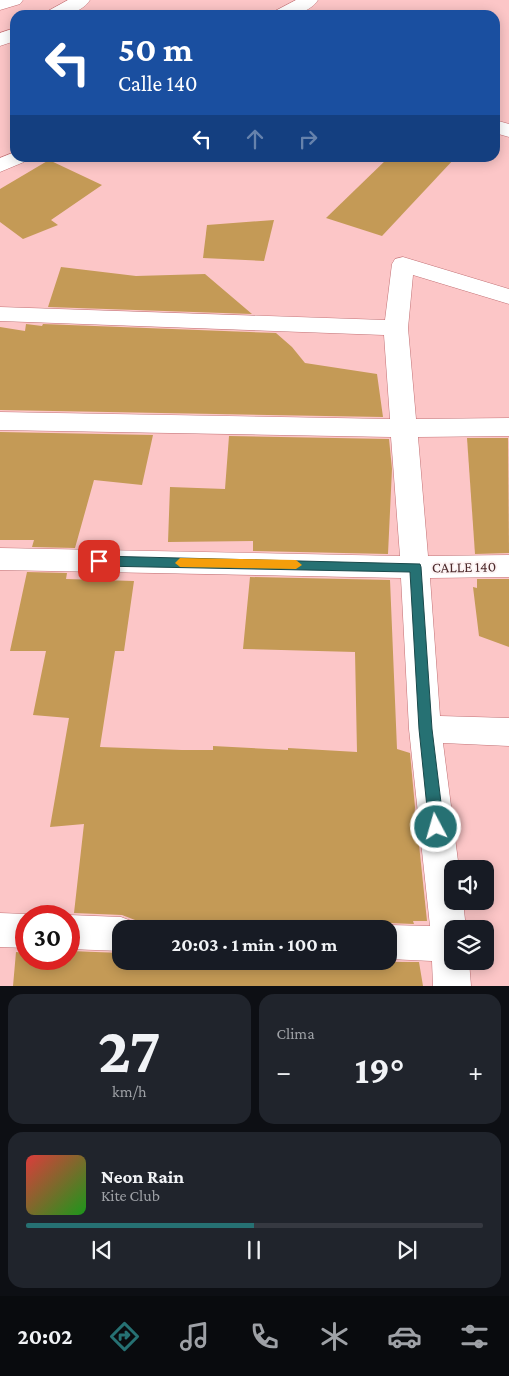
<!DOCTYPE html>
<html lang="es">
<head>
<meta charset="utf-8">
<style>
  body { margin:0; font-family:"Crimson Pro",serif; background:#20242c; color:#f1f3f6; height:100vh; display:flex; flex-direction:column; font-size:19px; white-space:nowrap }
  * { box-sizing:border-box; margin:0 }
  p { font-size:16px; color:#9ea1a6 }
  .icon { flex:none; width:28px; height:28px; fill:none; stroke:currentColor; stroke-width:2; stroke-linecap:round; stroke-linejoin:round }
  .map { position:relative; height:986px; overflow:hidden }
  .details { display:flex; flex-direction:column; gap:8px; padding:8px; background:#0d0f14; flex:1 }
  .details>* { flex:none }
  .guide { position:absolute; left:10px; top:10px; width:490px; height:152px; border-radius:15px; box-shadow:0 2px 12px #0003; background:#1a4fa0; color:#fff; overflow:hidden }
  .controls { position:absolute; left:444px; top:860px; display:grid; gap:10px }
  .controls a { display:grid; place-items:center; width:50px; height:50px; border-radius:10px; background:#171b24; box-shadow:0 2px 12px #0003; font-size:25px }
  .speed { position:absolute; left:15px; top:905px; display:flex; gap:10px; font-size:25px; font-weight:700; text-align:center }
  .speed>* { display:grid; place-content:center; width:65px; height:65px; border-radius:50%; background:#171b24; box-shadow:0 2px 12px #0003; line-height:1 }
  .speed .limit { border:8px solid #d22; background:#fff; color:#111 }
  .pin { position:absolute; display:grid; place-items:center; width:42px; height:42px; color:#fff; margin:-21px; border-radius:10px; box-shadow:0 2px 8px #0006 }
  .me { position:absolute; width:55px; margin:-28px; rotate:354deg; stroke-linejoin:round; filter:drop-shadow(0 0 4px #0008) }
  .turn { display:flex; align-items:center; gap:18px; height:105px; padding:0 25px; font-size:22px }
  .turn .icon { width:65px; height:65px; stroke-width:2.5 }
  .turn b { display:block; font-size:35px; line-height:42px }
  .lanes { display:flex; align-items:center; height:48px; padding:0 25px; background:#0003; justify-content:center; gap:25px; direction:ltr }
  .lanes .off { opacity:.35 }
  .big { font-size:38px; font-weight:700; line-height:1.1 }
  .details .tile { flex:1; display:flex; flex-direction:column; justify-content:center; gap:8px; min-width:0; padding:0 18px; border-radius:15px; background:#20242c }
  .details .dial { align-items:center; gap:0 }
  .dial b { font-size:65px; line-height:1 }
  .song { display:flex; align-items:center; gap:15px }
  .cover { width:60px; height:60px; border-radius:8px; background:linear-gradient(135deg,hsl(0 70% 55%),hsl(120 70% 35%)) }
  .played { height:5px; border-radius:2px; background:linear-gradient(90deg,#267173 50%,#363941 50%) }
  .keys { display:flex; justify-content:space-around; direction:ltr }
  .heat { display:flex; justify-content:space-between; align-items:center; font-size:28px; direction:ltr }
  .details .tiles { flex:1; display:grid; gap:8px; grid-template-columns:1fr 1fr }
  .tile:last-child { grid-column:span 2 }
  .trip { position:absolute; left:112px; top:920px; width:285px; height:50px; border-radius:15px; background:#171b24; box-shadow:0 2px 12px #0003; font-weight:700; line-height:50px; text-align:center }
  .tabs { display:flex; height:80px; justify-content:space-around; align-items:center; background:#090b0e; color:#9ea1a6 }
  .tabs .icon { width:35px; height:35px }
  .tabs .current { color:#267173 }
  .tabs b { font-size:22px; color:#f1f3f6 }
  .map>svg:first-child { display:block }
  .building { fill:#c49a56 }
  .lines { fill:none; stroke-linecap:round; stroke-linejoin:round }
  .street-casing { stroke:#c27175; stroke-width:1 }
  .secondary-casing { stroke:#c27175; stroke-width:1 }
  .street { fill:#fff; fill-rule:evenodd }
  .secondary { fill:#fff; fill-rule:evenodd }
  .route { fill:#267173; stroke:#19494b }
  .slow { fill:#f59e0b }
  .labels { text-anchor:middle; stroke-width:4; stroke-linejoin:round; paint-order:stroke }
  .street-label { font-size:15px; fill:#4e2b2d; stroke:#fdf4f4 }
</style>
</head>
<body>
<div class="map">
<svg width="509" height="986" viewBox="0 0 509 986">
  <rect width="100%" height="100%" fill="#fcc6c7"/>
  <!-- building -->
  <g class="building">
    <polygon points="388,158 455,158 382,236 326,218"/>
    <polygon points="49,160 102,185 51,220 58,225 23,239 0,222 0,189"/>
    <polygon points="274,220 264,261 203,258 207,225"/>
    <polygon points="61,267 136,276 205,274 252,314 48,307"/>
    <polygon points="26,324 42,326 43,324 276,333 292,347 305,363 377,374 383,417 0,410 0,327 25,331"/>
    <polygon points="0,432 153,435 142,485 94,480 75,548 32,547 34,540 0,540"/>
    <polygon points="229,436 389,439 392,469 388,554 253,551 253,541 168,542 170,487 225,489"/>
    <polygon points="467,438 508,438 509,553 475,554"/>
    <polygon points="27,572 67,573 66,579 134,581 124,651 115,651 100,747 182,750 213,750 213,746 288,750 288,748 357,752 355,652 243,649 250,577 390,580 397,749 410,753 415,807 413,834 418,835 427,921 413,921 414,924 389,923 377,929 139,929 135,920 122,915 74,913 84,824 50,827 69,718 33,715 46,651 10,651"/>
    <polygon points="477,579 509,579 509,647 479,636 473,587 477,588"/>
    <polygon points="70,951 121,953 121,961 419,962 423,986 13,986 16,952 26,953 26,959 69,959"/>
  </g>
  <g class="lines">
    <defs>
      <g id="street">
        <polygon points="0,0 23,0 20,4 0,10"/>
        <path d="M 296,0 L 318,0 C 308,15 288,15 272,15 L 275,11 Z"/>
        <polygon points="495,120 509,124 509,137 495,133"/>
        <polygon points="15,152 15,158 27,158 24,162 0,172 0,158"/>
        <polygon points="403,257 509,289 509,304 413,275 408,328 416,419 509,418 509,436 418,437 428,556 509,555 509,577 430,578 440,716 509,718 509,746 443,743 459,869 452,869 452,901 463,901 466,929 452,929 452,961 469,961 471,986 433,986 432,961 389,959 389,929 379,929 389,925 430,926 409,729 401,578 0,570 0,548 400,556 391,437 0,430 0,412 390,419 384,335 0,321 0,307 385,320 392,264 395,259"/>
        <polygon points="0,913 26,914 32,916 26,916 26,948 0,947"/>
        <polygon points="69,915 121,917 134,922 137,929 121,929 121,951 69,949 69,916 65,916"/>
      </g>
      <g id="secondary">
        <path d="M 68,0 L 90,0 C 80,15 61,15 45,15 L 48,11 Z"/>
        <polygon points="15,28 15,41 0,46 0,33"/>
      </g>
    </defs>
    <!-- street casing -->
    <use href="#street" class="street-casing"/>
    <!-- secondary casing -->
    <use href="#secondary" class="secondary-casing"/>
    <!-- street -->
    <use href="#street" class="street"/>
    <!-- secondary -->
    <use href="#secondary" class="secondary"/>
  </g>
  <!-- route -->
  <polygon class="route" points="99,556 420,564 421,567 432,729 444,827 441,831 436,833 432,831 429,827 419,729 410,572 99,566 93,561"/>
  <!-- slow -->
  <polygon class="slow" points="180,558 296,560 302,565 296,569 180,567 175,563"/>
  <g class="labels">
    <!-- street labels -->
    <g class="street-label">
      <text transform="translate(464 567) rotate(-1)" y="5">CALLE 140</text>
    </g>
  </g>
</svg>
<div class="controls">
<a><svg class="icon" aria-label="sound" viewBox="0 0 24 24"><path d="M4 9h4l5-4v14l-5-4H4zM17 9q2 3 0 6"/></svg></a>
<a><svg class="icon" aria-label="layers" viewBox="0 0 24 24"><path d="M12 4l9 5-9 5-9-5zM3 14l9 5 9-5"/></svg></a>
</div>
<div class="speed"><div class="limit">30</div></div>
<div class="pin" style="left:99px;top:561px;background:#d93025"><svg class="icon" aria-label="arrive" viewBox="0 0 24 24"><path d="M6 21V4h12l-3 4 3 4H6"/></svg></div>
<svg class="me" style="left:436px;top:827px" viewBox="-20 -20 40 40"><circle r="17" fill="#267173" stroke="#fff" stroke-width="3"/><path d="M0-11L8 9 0 5-8 9z" fill="#fff"/></svg>
<div class="trip">20:03 · 1 min · 100 m</div>
<div class="guide">
<div class="turn"><svg class="icon" aria-label="left" viewBox="0 0 24 24"><path d="M17 20v-9H6M10 6l-5 5 5 5"/></svg><div><b>50 m</b>Calle 140</div></div>
<div class="lanes"><svg class="icon" aria-label="left" viewBox="0 0 24 24"><path d="M17 20v-9H6M10 6l-5 5 5 5"/></svg><svg class="icon off" aria-label="ahead" viewBox="0 0 24 24"><path d="M12 20V5M6 11l6-6 6 6"/></svg><svg class="icon off" aria-label="right" viewBox="0 0 24 24"><path d="M7 20v-9h11M14 6l5 5-5 5"/></svg></div>
</div>
</div>
<section class="details">
<div class="tiles">
<div class="tile dial"><b>27</b><p>km/h</p></div>
<div class="tile"><p>Clima</p>
<div class="heat"><a>−</a><b class="big">19°</b><a>+</a></div>
</div>
<div class="tile">
<div class="song"><i class="cover"></i><div><b>Neon Rain</b><p>Kite Club</p></div></div>
<div class="played"></div>
<div class="keys"><svg class="icon" aria-label="previous" viewBox="0 0 24 24"><path d="M18 5L8 12l10 7zM5 5v14"/></svg><svg class="icon" aria-label="pause" viewBox="0 0 24 24"><path d="M8 5v14M16 5v14"/></svg><svg class="icon" aria-label="next" viewBox="0 0 24 24"><path d="M6 5l10 7-10 7zM19 5v14"/></svg></div>
</div>
</div>
</section>
<nav class="tabs">
<b>20:02</b>
<svg class="icon current" aria-label="directions" viewBox="0 0 24 24"><path d="M12 3l9 9-9 9-9-9zM9 14v-3h6M13 9l2 2-2 2"/></svg>
<svg class="icon" aria-label="music" viewBox="0 0 24 24"><path d="M9 18V5l10-2v13"/><circle cx="6" cy="18" r="3"/><circle cx="16" cy="16" r="3"/></svg>
<svg class="icon" aria-label="phone" viewBox="0 0 24 24"><path d="M5 4h4l2 5-3 2q2 4 5 5l2-3 5 2v4C11 20 4 13 5 4z"/></svg>
<svg class="icon" aria-label="climate" viewBox="0 0 24 24"><path d="M12 3v18M4 7l16 10M4 17L20 7"/></svg>
<svg class="icon" aria-label="car" viewBox="0 0 24 24"><path d="M5 17H2v-5l4-1 3-4h7l3 4 3 1v5h-3M9 17h6M6 11h13"/><circle cx="7" cy="17" r="2"/><circle cx="17" cy="17" r="2"/></svg>
<svg class="icon" aria-label="filters" viewBox="0 0 24 24"><path d="M4 7h16M4 17h16"/><circle cx="9" cy="7" r="2"/><circle cx="15" cy="17" r="2"/></svg>
</nav>
</body>
</html>
